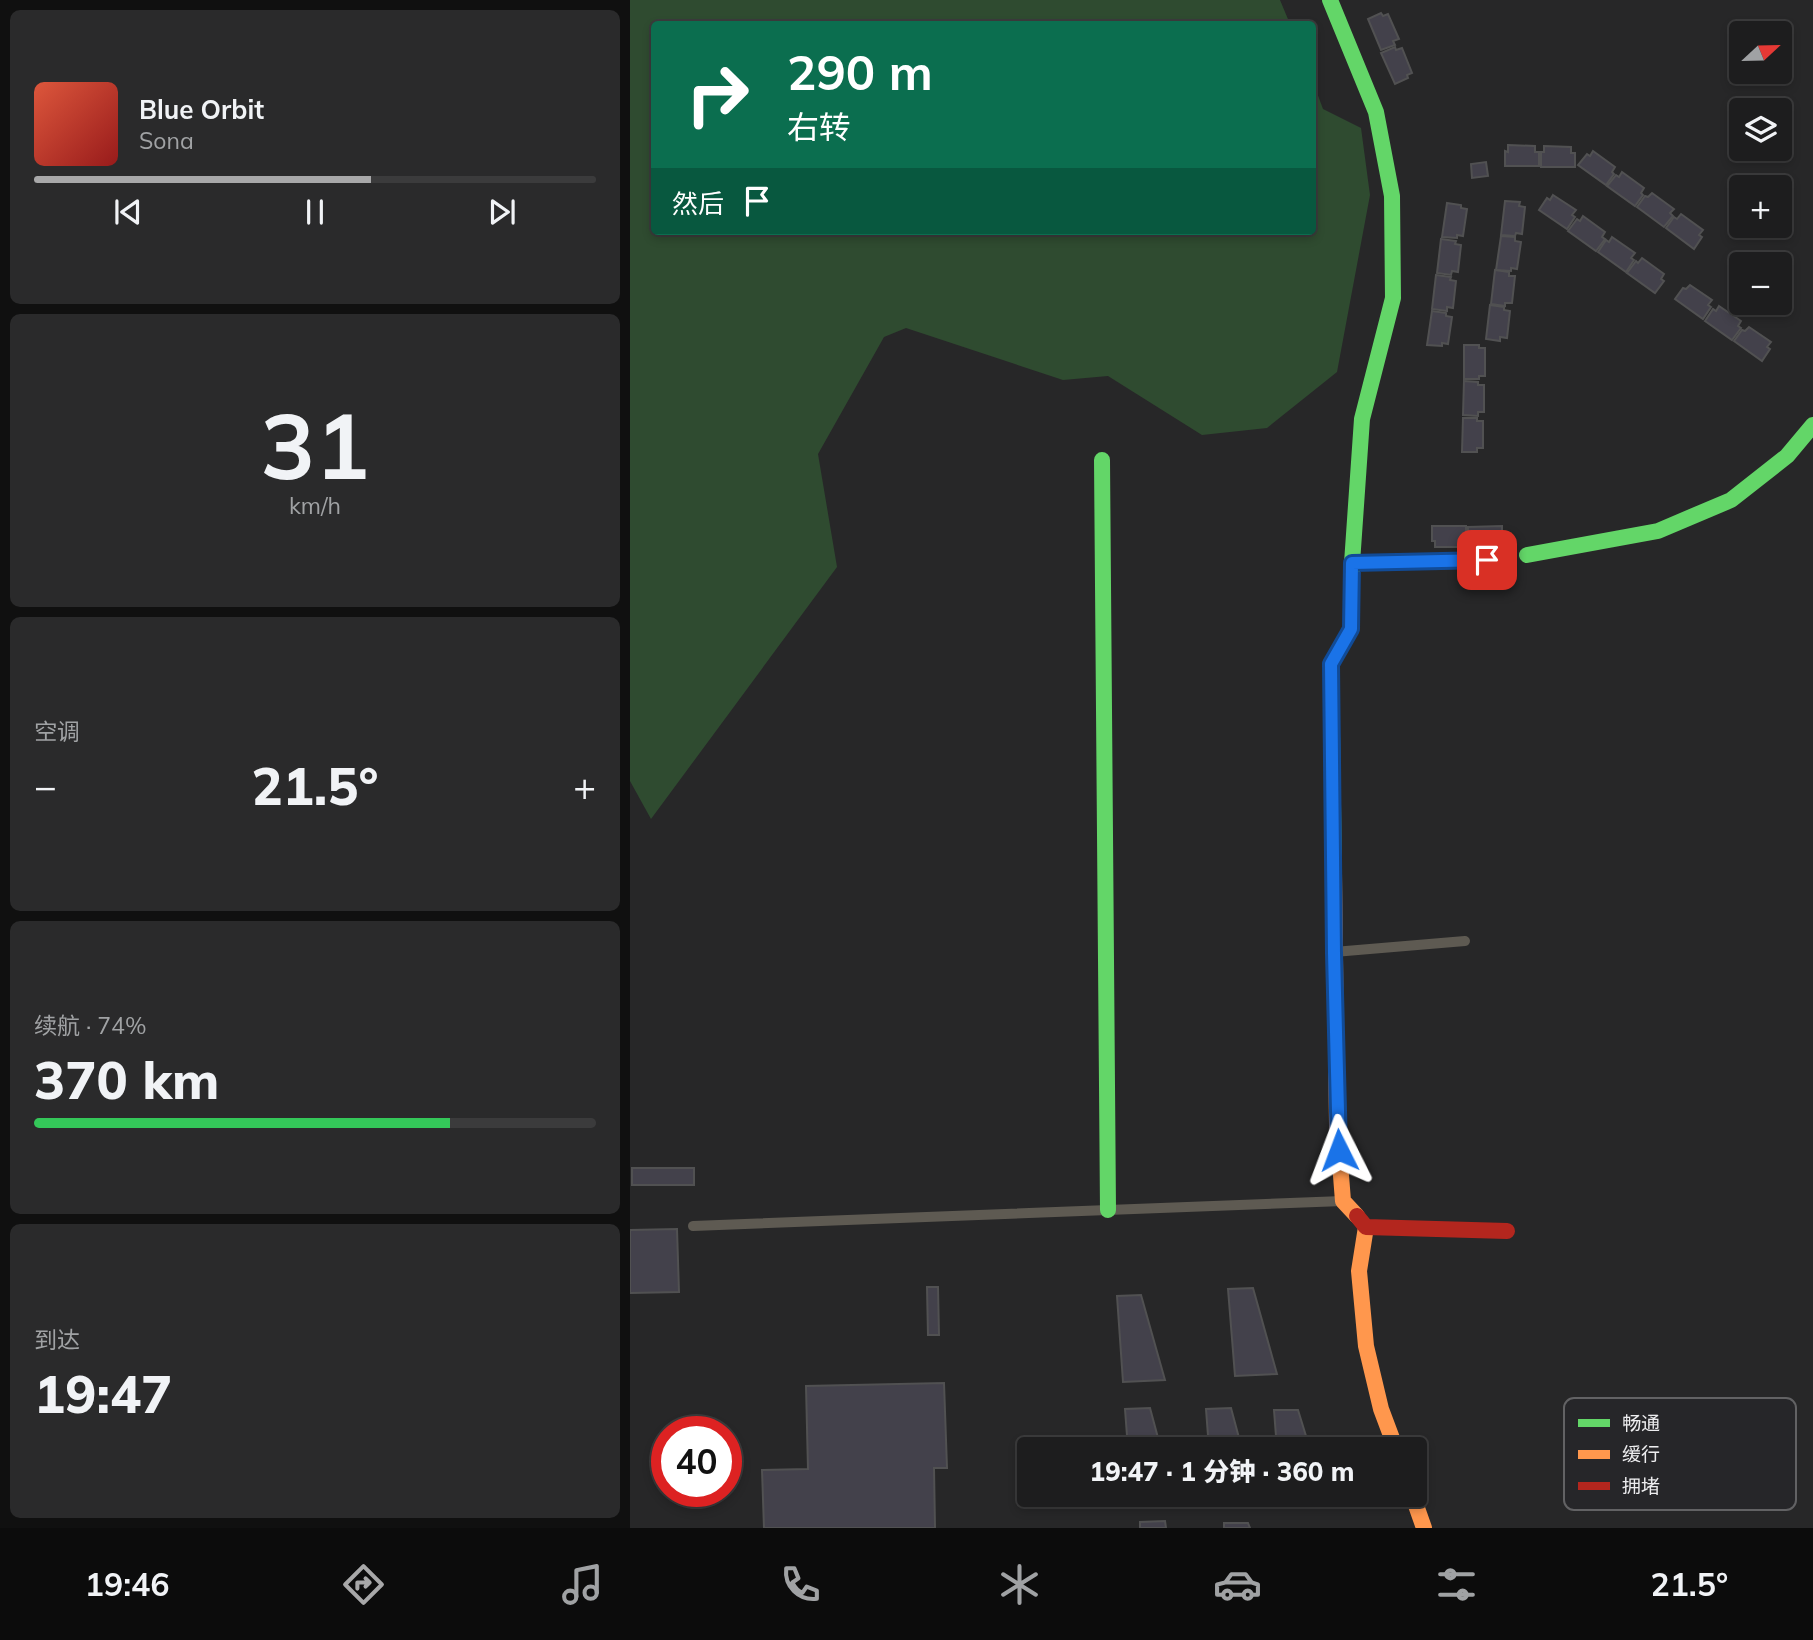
<!DOCTYPE html>
<html lang="zh">
<head>
<meta charset="utf-8">
<style>
  body { margin:0; font-family:Mulish,"Noto Sans SC",sans-serif; background:#2a2a2b; color:#f1f3f6; height:100vh; display:flex; flex-direction:column; font-size:26px; white-space:nowrap }
  * { box-sizing:border-box; margin:0 }
  p { font-size:23px; color:#a0a2a4 }
  .icon { flex:none; width:38px; height:38px; fill:none; stroke:currentColor; stroke-width:2; stroke-linecap:round; stroke-linejoin:round }
  .map { position:relative; flex:1; overflow:hidden }
  .details { display:flex; flex-direction:column; gap:10px; padding:10px; background:#101010; width:630px }
  .details>* { flex:none }
  .guide { position:absolute; left:21px; top:21px; width:665px; height:214px; border-radius:7px; box-shadow:0 4px 10px #0003,0 0 0 2px #3b3b3c; background:#0b6e4f; color:#fff; overflow:hidden }
  .needle { width:46px; rotate:68deg }
  .buttons { position:absolute; left:1099px; top:21px; display:grid; gap:14px }
  .buttons a { display:grid; place-items:center; width:63px; height:63px; border-radius:7px; background:#1d1d1e; box-shadow:0 4px 10px #0003,0 0 0 2px #3b3b3c; font-size:35px }
  .speed { position:absolute; left:21px; top:1416px; display:flex; gap:14px; font-size:35px; font-weight:700; text-align:center }
  .speed>* { display:grid; place-content:center; width:91px; height:91px; border-radius:50%; background:#1d1d1e; box-shadow:0 4px 10px #0003,0 0 0 2px #3b3b3c; line-height:1 }
  .speed .limit { border:10px solid #d22; background:#fff; color:#111 }
  .pin { position:absolute; display:grid; place-items:center; width:60px; height:60px; color:#fff; margin:-30px; border-radius:14px; box-shadow:0 4px 10px #0006 }
  .me { position:absolute; width:77px; margin:-38px; rotate:357deg; stroke-linejoin:round; filter:drop-shadow(0 0 5px #0008) }
  .turn { display:flex; align-items:center; gap:24px; height:147px; padding:0 21px; font-size:32px }
  .turn .icon { width:91px; height:91px; stroke-width:2.5 }
  .turn b { display:block; font-size:49px; line-height:60px }
  .then { display:flex; align-items:center; height:66px; padding:0 21px; background:#0003; gap:14px; font-size:26px }
  .big { font-size:52px; font-weight:800; line-height:1.1 }
  .details .card { flex:1; display:flex; flex-direction:column; justify-content:center; gap:10px; min-width:0; padding:0 24px; border-radius:10px; background:#2a2a2b }
  .details .dial { align-items:center; gap:0 }
  .dial b { font-size:91px; line-height:1 }
  .song { display:flex; align-items:center; gap:21px }
  .cover { width:84px; height:84px; border-radius:10px; background:linear-gradient(135deg,hsl(10 70% 55%),hsl(0 70% 35%)) }
  .played { height:7px; border-radius:4px; background:linear-gradient(90deg,#a8a8a9 60%,#3b3b3c 60%) }
  .keys { display:flex; justify-content:space-around; direction:ltr }
  .heat { display:flex; justify-content:space-between; align-items:center; font-size:38px; direction:ltr }
  .charge { height:10px; border-radius:5px; background:linear-gradient(90deg,#34c759 74%,#3b3b3c 0) }
  .trip { position:absolute; left:387px; top:1437px; width:410px; height:70px; border-radius:7px; background:#1d1d1e; box-shadow:0 4px 10px #0003,0 0 0 2px #3b3b3c; font-weight:800; line-height:70px; text-align:center }
  .menu { display:flex; height:112px; justify-content:space-around; align-items:center; background:#0c0c0c; color:#a0a2a4 }
  .menu .icon { width:49px; height:49px }
  .menu .current { color:#a8a8a9 }
  .menu b { font-size:32px; color:#f1f3f6 }
  main { display:flex; flex:1; min-height:0 }
  .map>svg:first-child { display:block }
  .green { fill:#2f4b30 }
  .building { fill:#43414b; stroke:#515152; stroke-width:2 }
  .lines { fill:none; stroke-linecap:round; stroke-linejoin:round }
  .street { stroke:#5e5a52; stroke-width:10 }
  .fast { stroke:#63d668; stroke-width:16 }
  .slow { stroke:#ff974d; stroke-width:16 }
  .jam { stroke:#b3261e; stroke-width:16 }
  .route-casing { stroke:#114b97; stroke-width:18 }
  .route { stroke:#1a73e8; stroke-width:12 }
  .key { fill:#262629; stroke:#626264; stroke-width:2 }
  .key-label { font-size:19px; fill:#ededef }
</style>
</head>
<body>
<main>
<section class="details">
<div class="card">
<div class="song"><i class="cover"></i><div><b>Blue Orbit</b><p>Sona</p></div></div>
<div class="played"></div>
<div class="keys"><svg class="icon" aria-label="previous" viewBox="0 0 24 24"><path d="M18 5L8 12l10 7zM5 5v14"/></svg><svg class="icon" aria-label="pause" viewBox="0 0 24 24"><path d="M8 5v14M16 5v14"/></svg><svg class="icon" aria-label="next" viewBox="0 0 24 24"><path d="M6 5l10 7-10 7zM19 5v14"/></svg></div>
</div>
<div class="card dial"><b>31</b><p>km/h</p></div>
<div class="card"><p>空调</p>
<div class="heat"><a>−</a><b class="big">21.5°</b><a>+</a></div>
</div>
<div class="card"><p>续航 · 74%</p><b class="big">370 km</b><div class="charge"></div></div>
<div class="card"><p>到达</p><b class="big">19:47</b></div>
</section>
<div class="map">
<svg width="1183" height="1528" viewBox="0 0 1183 1528">
  <rect width="100%" height="100%" fill="#272728"/>
  <!-- green -->
  <polygon class="green" points="0,0 650,0 660,24 24,24 24,231 682,231 683,82 693,109 731,128 740,195 707,372 637,428 572,435 478,376 433,380 276,328 254,337 188,454 207,567 21,819 0,781"/>
  <!-- building -->
  <g class="building">
    <polygon points="751,13 753,16 758,14 769,39 763,41 765,45 751,50 738,19"/>
    <polygon points="765,47 766,50 772,48 782,73 777,75 778,78 765,84 751,53"/>
    <polygon points="878,145 905,146 905,152 909,152 909,166 875,166 875,151 878,152"/>
    <polygon points="914,146 941,147 941,153 945,153 945,167 911,167 911,152 914,152"/>
    <polygon points="963,151 985,167 982,172 984,174 976,185 948,165 957,154 960,156"/>
    <polygon points="856,162 858,176 842,178 841,164"/>
    <polygon points="992,172 1014,188 1011,193 1013,195 1005,206 977,186 986,175 989,177"/>
    <polygon points="1022,193 1044,209 1040,213 1043,216 1034,227 1007,207 1015,196 1018,197"/>
    <polygon points="923,195 946,210 942,215 945,217 937,229 909,210 917,198 920,200"/>
    <polygon points="875,201 890,202 889,206 895,207 892,234 886,233 885,236 871,235"/>
    <polygon points="817,203 831,205 831,208 837,209 833,236 827,235 827,238 812,237"/>
    <polygon points="1051,214 1073,230 1069,235 1072,237 1064,249 1036,228 1044,217 1047,219"/>
    <polygon points="953,216 975,232 972,237 975,239 966,251 938,231 947,219 950,221"/>
    <polygon points="871,236 885,237 885,241 891,242 887,269 881,268 881,271 866,270"/>
    <polygon points="982,237 1005,253 1001,258 1004,260 996,272 968,252 976,240 979,242"/>
    <polygon points="811,239 826,241 825,244 831,245 828,272 822,271 821,275 807,273"/>
    <polygon points="1012,258 1034,274 1031,279 1034,281 1025,293 997,273 1006,261 1008,263"/>
    <polygon points="865,270 879,272 879,276 885,276 882,303 875,303 875,306 861,304"/>
    <polygon points="806,275 821,277 820,280 826,281 823,308 817,307 817,311 802,309"/>
    <polygon points="1060,285 1082,300 1078,305 1081,307 1073,319 1045,299 1053,288 1056,289"/>
    <polygon points="860,305 874,307 874,310 880,311 877,338 870,337 870,341 856,339"/>
    <polygon points="1089,306 1111,321 1108,326 1111,328 1102,340 1075,321 1083,309 1086,311"/>
    <polygon points="802,311 816,313 816,316 822,317 818,344 812,343 812,346 797,345"/>
    <polygon points="1119,327 1141,342 1137,347 1140,349 1132,361 1104,341 1112,330 1115,331"/>
    <polygon points="834,345 849,345 849,348 855,348 855,376 849,376 849,379 834,379"/>
    <polygon points="834,381 848,382 848,385 854,385 854,412 848,412 848,416 833,415"/>
    <polygon points="833,418 847,418 847,421 853,421 853,448 847,448 847,452 832,452"/>
    <polygon points="802,526 836,526 836,541 832,541 833,547 805,547 805,541 802,541"/>
    <polygon points="872,526 872,541 869,541 869,547 842,547 841,541 838,541 838,527"/>
    <rect x="2" y="1168" width="62" height="17"/>
    <polygon points="47,1229 49,1292 0,1293 0,1230"/>
    <polygon points="297,1287 308,1287 309,1335 298,1335"/>
    <polygon points="623,1288 647,1374 605,1376 598,1289"/>
    <polygon points="511,1295 535,1380 493,1382 487,1296"/>
    <polygon points="314,1383 317,1468 304,1468 305,1528 134,1528 132,1470 178,1469 176,1386"/>
    <polygon points="520,1408 531,1449 498,1449 495,1409"/>
    <polygon points="601,1408 612,1449 579,1449 576,1409"/>
    <polygon points="644,1410 668,1410 680,1449 647,1449"/>
    <polygon points="535,1521 536,1528 510,1528 510,1522"/>
    <polygon points="594,1523 618,1523 620,1528 594,1528"/>
  </g>
  <g class="lines">
    <!-- street -->
    <g class="street">
      <polyline points="722,563 857,560"/>
      <polyline points="704,952 835,941"/>
      <polyline points="63,1226 713,1201"/>
    </g>
    <!-- fast -->
    <g class="fast">
      <polyline points="700,0 746,112 762,196 763,298 732,419 722,563 721,629 701,664 704,873"/>
      <polyline points="472,460 478,1210"/>
      <polyline points="897,555 1028,531 1101,500 1157,456 1183,425"/>
    </g>
    <!-- slow -->
    <g class="slow">
      <polyline points="704,873 707,1125 713,1201 727,1216"/>
      <polyline points="736,1227 729,1271 736,1346 751,1409 766,1449"/>
      <polyline points="782,1494 794,1528"/>
    </g>
    <!-- jam -->
    <polyline class="jam" points="727,1216 736,1227 877,1231"/>
  </g>
  <g class="lines">
    <defs>
      <polyline id="route" points="709,1150 704,953 701,664 721,629 722,563 857,560"/>
    </defs>
    <!-- route casing -->
    <use href="#route" class="route-casing"/>
    <!-- route -->
    <use href="#route" class="route"/>
  </g>
  <!-- legend -->
  <rect x="934" y="1398" width="232" height="112" rx="10" class="key"/>
  <rect x="948" y="1419" width="32" height="8" fill="#63d668"/>
  <rect x="948" y="1450" width="32" height="9" fill="#ff974d"/>
  <rect x="948" y="1482" width="32" height="8" fill="#b3261e"/>
  <g class="key-label">
    <text x="992" y="1430">畅通</text>
    <text x="992" y="1461">缓行</text>
    <text x="992" y="1493">拥堵</text>
  </g>
</svg>
<div class="buttons">
<a><svg class="needle" viewBox="-14 -14 28 28"><path d="M0-13l5 13h-10z" fill="#e53935"/><path d="M0 13l5-13h-10z" fill="#a0a2a4"/></svg></a>
<a><svg class="icon" aria-label="layers" viewBox="0 0 24 24"><path d="M12 4l9 5-9 5-9-5zM3 14l9 5 9-5"/></svg></a>
<a>+</a>
<a>−</a>
</div>
<div class="speed"><div class="limit">40</div></div>
<div class="pin" style="left:857px;top:560px;background:#d93025"><svg class="icon" aria-label="arrive" viewBox="0 0 24 24"><path d="M6 21V4h12l-3 4 3 4H6"/></svg></div>
<svg class="me" style="left:709px;top:1150px" viewBox="-20 -20 40 40"><path d="M0-17L14 15 0 8-14 15z" fill="#1a73e8" stroke="#fff" stroke-width="4"/></svg>
<div class="trip">19:47 · 1 分钟 · 360 m</div>
<div class="guide">
<div class="turn"><svg class="icon" aria-label="right" viewBox="0 0 24 24"><path d="M7 20v-9h11M14 6l5 5-5 5"/></svg><div><b>290 m</b>右转</div></div>
<div class="then">然后<svg class="icon" aria-label="arrive" viewBox="0 0 24 24"><path d="M6 21V4h12l-3 4 3 4H6"/></svg></div>
</div>
</div>
</main>
<nav class="menu">
<b>19:46</b>
<svg class="icon current" aria-label="directions" viewBox="0 0 24 24"><path d="M12 3l9 9-9 9-9-9zM9 14v-3h6M13 9l2 2-2 2"/></svg>
<svg class="icon" aria-label="music" viewBox="0 0 24 24"><path d="M9 18V5l10-2v13"/><circle cx="6" cy="18" r="3"/><circle cx="16" cy="16" r="3"/></svg>
<svg class="icon" aria-label="phone" viewBox="0 0 24 24"><path d="M5 4h4l2 5-3 2q2 4 5 5l2-3 5 2v4C11 20 4 13 5 4z"/></svg>
<svg class="icon" aria-label="climate" viewBox="0 0 24 24"><path d="M12 3v18M4 7l16 10M4 17L20 7"/></svg>
<svg class="icon" aria-label="car" viewBox="0 0 24 24"><path d="M5 17H2v-5l4-1 3-4h7l3 4 3 1v5h-3M9 17h6M6 11h13"/><circle cx="7" cy="17" r="2"/><circle cx="17" cy="17" r="2"/></svg>
<svg class="icon" aria-label="filters" viewBox="0 0 24 24"><path d="M4 7h16M4 17h16"/><circle cx="9" cy="7" r="2"/><circle cx="15" cy="17" r="2"/></svg>
<b>21.5°</b>
</nav>
</body>
</html>
